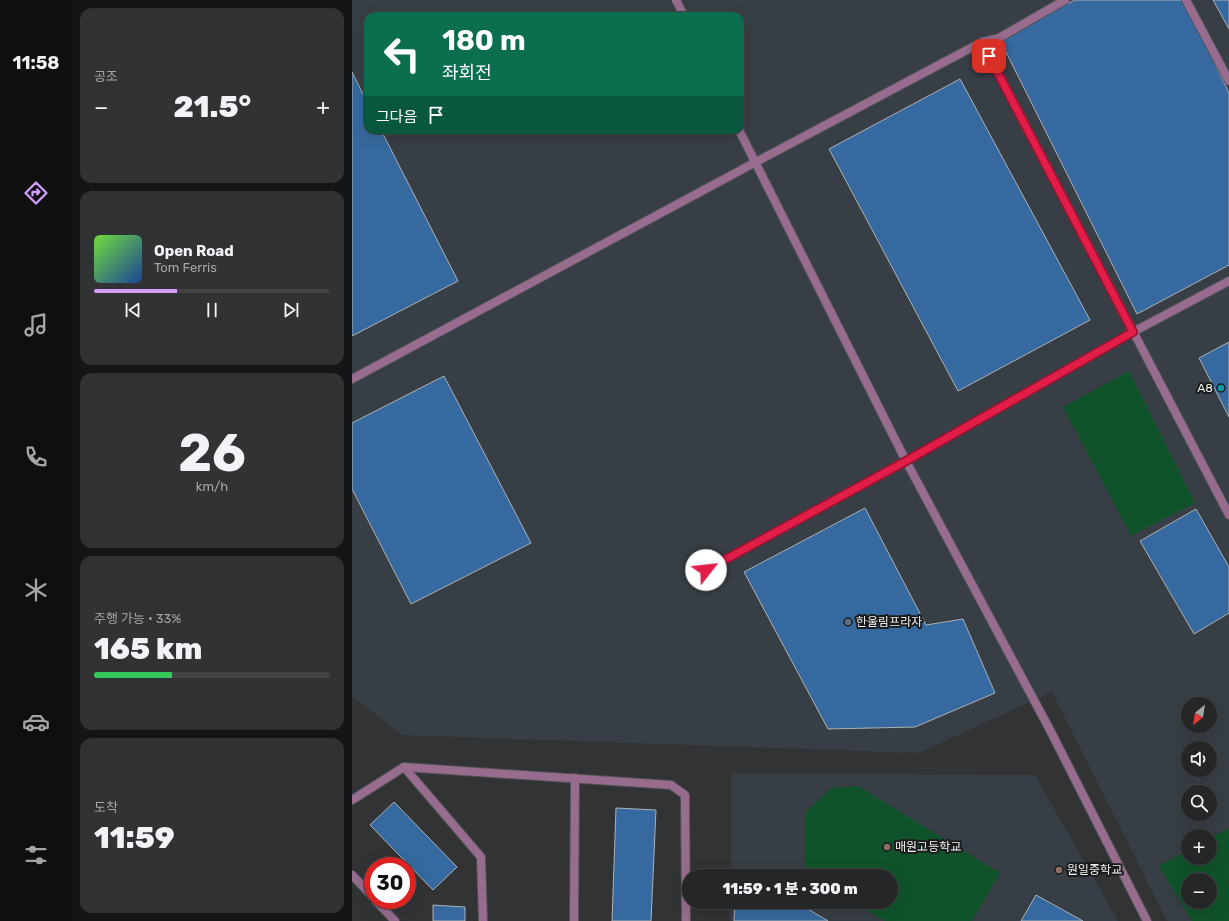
<!DOCTYPE html>
<html lang="ko">
<head>
<meta charset="utf-8">
<style>
  body { margin:0; font-family:Rubik,"Noto Sans KR",sans-serif; background:#313234; color:#f1f3f6; height:100vh; display:flex; flex-direction:column; font-size:15px; white-space:nowrap }
  * { box-sizing:border-box; margin:0 }
  p { font-size:13px; color:#a3a5a8 }
  .icon { flex:none; width:22px; height:22px; fill:none; stroke:currentColor; stroke-width:2; stroke-linecap:round; stroke-linejoin:round }
  .map { position:relative; flex:1; overflow:hidden }
  .sheet { display:flex; flex-direction:column; gap:8px; padding:8px; background:#141516; width:280px }
  .sheet>* { flex:none }
  .banner { position:absolute; left:12px; top:12px; width:380px; height:122px; border-radius:12px; box-shadow:0 4px 16px #0002,0 0 0 1px #424345; background:#0b6e4f; color:#fff; overflow:hidden }
  .needle { width:26px; rotate:210deg }
  .fabs { position:absolute; left:829px; top:697px; display:grid; gap:8px }
  .fabs a { display:grid; place-items:center; width:36px; height:36px; border-radius:50%; background:#252628; box-shadow:0 4px 16px #0002,0 0 0 1px #424345; font-size:20px }
  .speed { position:absolute; left:12px; top:857px; display:flex; gap:8px; font-size:20px; font-weight:700; text-align:center }
  .speed>* { display:grid; place-content:center; width:52px; height:52px; border-radius:50%; background:#252628; box-shadow:0 4px 16px #0002,0 0 0 1px #424345; line-height:1 }
  .speed .limit { border:6px solid #d22; background:#fff; color:#111 }
  .pin { position:absolute; display:grid; place-items:center; width:34px; height:34px; color:#fff; margin:-17px; border-radius:8px; box-shadow:0 2px 6px #0006 }
  .me { position:absolute; width:44px; margin:-22px; rotate:61deg; stroke-linejoin:round; filter:drop-shadow(0 0 3px #0008) }
  .turn { display:flex; align-items:center; gap:14px; height:84px; padding:0 12px; font-size:18px }
  .turn .icon { width:52px; height:52px; stroke-width:2.5 }
  .turn b { display:block; font-size:28px; line-height:34px }
  .then { display:flex; align-items:center; height:38px; padding:0 12px; background:#0003; gap:8px; font-size:15px }
  .big { font-size:30px; font-weight:800; line-height:1.1 }
  .sheet .widget { flex:1; display:flex; flex-direction:column; justify-content:center; gap:6px; min-width:0; padding:0 14px; border-radius:12px; background:#313234 }
  .sheet .dial { align-items:center; gap:0 }
  .dial b { font-size:52px; line-height:1 }
  .song { display:flex; align-items:center; gap:12px }
  .cover { width:48px; height:48px; border-radius:6px; background:linear-gradient(135deg,hsl(100 70% 55%),hsl(220 70% 35%)) }
  .played { height:4px; border-radius:2px; background:linear-gradient(90deg,#d09dfe 35%,#424345 35%) }
  .keys { display:flex; justify-content:space-around; direction:ltr }
  .heat { display:flex; justify-content:space-between; align-items:center; font-size:22px; direction:ltr }
  .charge { height:6px; border-radius:3px; background:linear-gradient(90deg,#34c759 33%,#424345 0) }
  .trip { position:absolute; left:330px; top:869px; width:216px; height:40px; border-radius:20px; background:#252628; box-shadow:0 4px 16px #0002,0 0 0 1px #424345; font-weight:800; line-height:40px; text-align:center }
  main { display:flex; flex:1; min-height:0 }
  .tab-bar { display:flex; flex-direction:column; width:72px; justify-content:space-around; align-items:center; background:#0f0f10; color:#a3a5a8 }
  .tab-bar .icon { width:28px; height:28px }
  .tab-bar .active { color:#d09dfe }
  .tab-bar b { font-size:18px; color:#f1f3f6 }
  .map>svg:first-child { display:block }
  .built { fill:#383e45; fill-rule:evenodd }
  .green { fill:#10532a; fill-rule:evenodd }
  .building { fill:#35699f; stroke:#aeb1b3 }
  .lines { fill:none; stroke-linecap:round; stroke-linejoin:round }
  .lane-casing { stroke:#505254; stroke-width:10 }
  .street-casing { stroke:#505254; stroke-width:10 }
  .lane { stroke:#976c8f; stroke-width:8 }
  .street { stroke:#976c8f; stroke-width:8 }
  .route-casing { stroke:#92132f; stroke-width:10 }
  .route { stroke:#e11d48; stroke-width:7 }
  .culture-dot { fill:#0f9aa8; stroke:#1a1b1c; stroke-width:1.5 }
  .service-dot { fill:#5c6f8a; stroke:#1a1b1c; stroke-width:1.5 }
  .education-dot { fill:#8d6e63; stroke:#1a1b1c; stroke-width:1.5 }
  .labels { text-anchor:middle; stroke-width:4; stroke-linejoin:round; paint-order:stroke }
  .poi-label { font-size:12px; fill:#f1f2f4; stroke:#1a1b1c; text-anchor:start }
</style>
</head>
<body>
<main>
<nav class="tab-bar">
<b>11:58</b>
<svg class="icon active" aria-label="directions" viewBox="0 0 24 24"><path d="M12 3l9 9-9 9-9-9zM9 14v-3h6M13 9l2 2-2 2"/></svg>
<svg class="icon" aria-label="music" viewBox="0 0 24 24"><path d="M9 18V5l10-2v13"/><circle cx="6" cy="18" r="3"/><circle cx="16" cy="16" r="3"/></svg>
<svg class="icon" aria-label="phone" viewBox="0 0 24 24"><path d="M5 4h4l2 5-3 2q2 4 5 5l2-3 5 2v4C11 20 4 13 5 4z"/></svg>
<svg class="icon" aria-label="climate" viewBox="0 0 24 24"><path d="M12 3v18M4 7l16 10M4 17L20 7"/></svg>
<svg class="icon" aria-label="car" viewBox="0 0 24 24"><path d="M5 17H2v-5l4-1 3-4h7l3 4 3 1v5h-3M9 17h6M6 11h13"/><circle cx="7" cy="17" r="2"/><circle cx="17" cy="17" r="2"/></svg>
<svg class="icon" aria-label="filters" viewBox="0 0 24 24"><path d="M4 7h16M4 17h16"/><circle cx="9" cy="7" r="2"/><circle cx="15" cy="17" r="2"/></svg>
</nav>
<section class="sheet">
<div class="widget"><p>공조</p>
<div class="heat"><a>−</a><b class="big">21.5°</b><a>+</a></div>
</div>
<div class="widget">
<div class="song"><i class="cover"></i><div><b>Open Road</b><p>Tom Ferris</p></div></div>
<div class="played"></div>
<div class="keys"><svg class="icon" aria-label="previous" viewBox="0 0 24 24"><path d="M18 5L8 12l10 7zM5 5v14"/></svg><svg class="icon" aria-label="pause" viewBox="0 0 24 24"><path d="M8 5v14M16 5v14"/></svg><svg class="icon" aria-label="next" viewBox="0 0 24 24"><path d="M6 5l10 7-10 7zM19 5v14"/></svg></div>
</div>
<div class="widget dial"><b>26</b><p>km/h</p></div>
<div class="widget"><p>주행 가능 · 33%</p><b class="big">165 km</b><div class="charge"></div></div>
<div class="widget"><p>도착</p><b class="big">11:59</b></div>
</section>
<div class="map">
<svg width="877" height="921" viewBox="0 0 877 921">
  <rect width="100%" height="100%" fill="#313335"/>
  <!-- built -->
  <g class="built">
    <path d="M 0,0 L 877,0 L 877,921 L 815,921 L 700,692 L 567,753 L 50,735 L 0,696 ZM 16,16 L 388,16 L 388,130 L 16,130 ZM 836,704 L 858,704 L 858,726 L 836,726 ZM 836,748 L 858,748 L 858,770 L 836,770 ZM 836,792 L 858,792 L 858,814 L 836,814 ZM 836,836 L 858,836 L 858,858 L 836,858 ZM 836,880 L 858,880 L 858,902 L 836,902 Z"/>
    <polygon points="379,773 683,775 766,921 378,921 378,902 539,902 539,876 379,876"/>
  </g>
  <!-- green -->
  <g class="green">
    <polygon points="777,371 843,503 779,536 711,407"/>
    <polygon points="506,786 648,873 620,921 533,921 500,902 539,902 539,876 453,875 453,813 479,788"/>
    <path d="M 877,828 L 877,921 L 840,921 L 807,866 L 836,850 L 836,858 L 858,858 L 858,838 ZM 836,880 L 858,880 L 858,902 L 836,902 Z"/>
  </g>
  <!-- building -->
  <g class="building">
    <polygon points="723,0 832,0 877,93 877,265 785,314 647,38"/>
    <polygon points="861,0 877,0 877,29"/>
    <polygon points="0,72 16,104 16,130 29,130 106,281 0,336"/>
    <polygon points="608,79 738,320 606,391 477,149"/>
    <polygon points="877,342 877,417 847,358"/>
    <polygon points="92,376 179,543 59,604 0,489 0,423"/>
    <polygon points="513,508 574,625 611,619 643,693 563,727 476,729 392,572"/>
    <polygon points="844,509 877,567 877,613 842,634 788,541"/>
    <polygon points="42,802 105,867 81,890 18,825"/>
    <polygon points="264,808 304,810 299,921 260,921"/>
    <polygon points="684,895 731,921 669,921"/>
    <polygon points="383,902 444,902 476,921 382,921"/>
    <polygon points="81,905 113,907 113,921 81,921"/>
  </g>
  <g class="lines">
    <defs>
      <g id="lane">
        <polyline points="324,0 332,16"/>
        <polyline points="834,0 877,81"/>
        <polyline points="630,42 877,515"/>
        <polyline points="387,130 554,461 698,730 795,921"/>
        <polyline points="402,163 630,42 647,38 713,0"/>
        <polyline points="554,461 781,332 877,281"/>
      </g>
      <g id="street">
        <polyline points="0,379 402,163"/>
        <polyline points="354,570 554,461"/>
        <polyline points="52,767 129,857 131,921"/>
        <polyline points="0,800 52,767 319,785 333,795 334,921"/>
        <polyline points="0,875 21,897"/>
        <polyline points="23,900 43,921"/>
        <polyline points="222,921 223,778"/>
      </g>
    </defs>
    <!-- lane casing -->
    <use href="#lane" class="lane-casing"/>
    <!-- street casing -->
    <use href="#street" class="street-casing"/>
    <!-- lane -->
    <use href="#lane" class="lane"/>
    <!-- street -->
    <use href="#street" class="street"/>
  </g>
  <g class="lines">
    <defs>
      <polyline id="route" points="354,570 554,461 781,332 637,56"/>
    </defs>
    <!-- route casing -->
    <use href="#route" class="route-casing"/>
    <!-- route -->
    <use href="#route" class="route"/>
  </g>
  <!-- markers -->
  <circle class="culture-dot" cx="869" cy="388" r="4"/>
  <circle class="service-dot" cx="496" cy="622" r="4"/>
  <g class="education-dot">
    <circle cx="535" cy="847" r="4"/>
    <circle cx="707" cy="870" r="4"/>
  </g>
  <g class="labels">
    <!-- poi labels -->
    <g class="poi-label">
      <text x="861" y="392" text-anchor="end">A8</text>
      <text x="504" y="626">한울림프라자</text>
      <text x="543" y="851">매원고등학교</text>
      <text x="715" y="874">원일중학교</text>
    </g>
  </g>
</svg>
<div class="fabs">
<a><svg class="needle" viewBox="-14 -14 28 28"><path d="M0-13l5 13h-10z" fill="#e53935"/><path d="M0 13l5-13h-10z" fill="#a3a5a8"/></svg></a>
<a><svg class="icon" aria-label="sound" viewBox="0 0 24 24"><path d="M4 9h4l5-4v14l-5-4H4zM17 9q2 3 0 6"/></svg></a>
<a><svg class="icon" aria-label="search" viewBox="0 0 24 24"><circle cx="10" cy="10" r="6"/><path d="M15 15l6 6"/></svg></a>
<a>+</a>
<a>−</a>
</div>
<div class="speed"><div class="limit">30</div></div>
<div class="pin" style="left:637px;top:56px;background:#d93025"><svg class="icon" aria-label="arrive" viewBox="0 0 24 24"><path d="M6 21V4h12l-3 4 3 4H6"/></svg></div>
<svg class="me" style="left:354px;top:570px" viewBox="-20 -20 40 40"><circle r="19" fill="#fff"/><path d="M0-13L10 11 0 6-10 11z" fill="#e11d48"/></svg>
<div class="trip">11:59 · 1 분 · 300 m</div>
<div class="banner">
<div class="turn"><svg class="icon" aria-label="left" viewBox="0 0 24 24"><path d="M17 20v-9H6M10 6l-5 5 5 5"/></svg><div><b>180 m</b>좌회전</div></div>
<div class="then">그다음<svg class="icon" aria-label="arrive" viewBox="0 0 24 24"><path d="M6 21V4h12l-3 4 3 4H6"/></svg></div>
</div>
</div>
</main>
</body>
</html>
